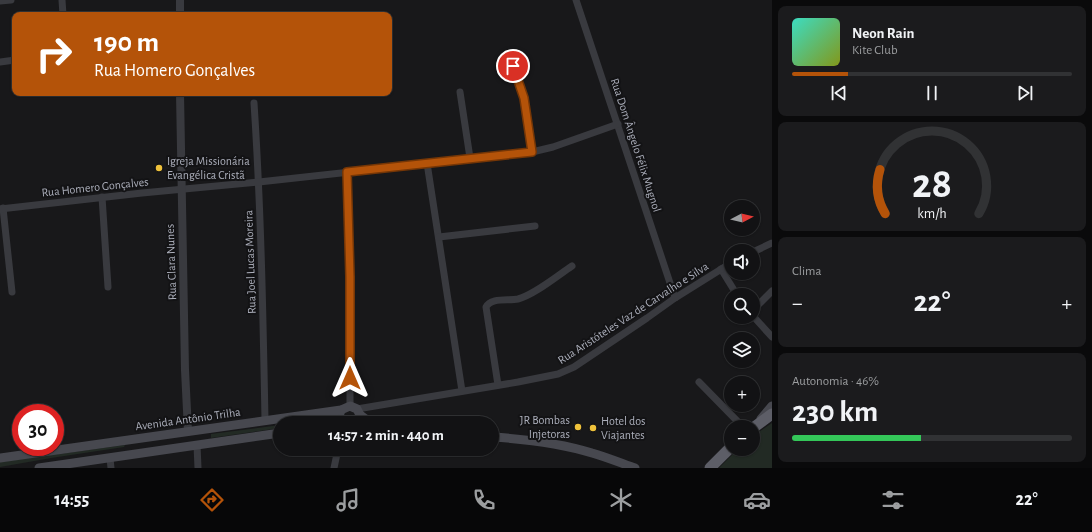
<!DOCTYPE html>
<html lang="pt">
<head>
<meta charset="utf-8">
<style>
  body { margin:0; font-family:"Alegreya Sans",sans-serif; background:#1b1b1d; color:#f1f3f6; height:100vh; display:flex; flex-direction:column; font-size:15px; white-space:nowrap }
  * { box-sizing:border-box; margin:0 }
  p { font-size:13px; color:#9c9ea0 }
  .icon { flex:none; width:22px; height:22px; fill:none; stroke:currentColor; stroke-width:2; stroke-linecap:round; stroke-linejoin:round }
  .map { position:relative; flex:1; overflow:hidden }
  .panel { display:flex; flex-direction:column; gap:6px; padding:6px; background:#0a0a0b; width:320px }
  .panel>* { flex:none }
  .banner { position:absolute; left:12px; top:12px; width:380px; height:84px; border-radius:8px; box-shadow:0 1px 3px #0004,0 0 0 1px #313234; background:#b45309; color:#fff; overflow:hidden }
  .needle { width:26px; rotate:83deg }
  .tools { position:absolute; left:724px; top:200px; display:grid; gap:8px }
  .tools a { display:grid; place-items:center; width:36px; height:36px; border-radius:50%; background:#121214; box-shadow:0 1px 3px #0004,0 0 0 1px #313234; font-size:20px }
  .speed { position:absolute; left:12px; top:404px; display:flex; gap:8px; font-size:20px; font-weight:700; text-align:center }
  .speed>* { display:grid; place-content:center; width:52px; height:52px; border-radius:50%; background:#121214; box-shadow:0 1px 3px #0004,0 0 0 1px #313234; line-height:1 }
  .speed .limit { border:6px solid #d22; background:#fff; color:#111 }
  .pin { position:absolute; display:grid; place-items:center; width:34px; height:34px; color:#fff; margin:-17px; border:2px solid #fff; border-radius:50%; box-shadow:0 1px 4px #0007 }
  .me { position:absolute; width:44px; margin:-22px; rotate:0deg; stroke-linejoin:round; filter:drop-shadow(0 0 3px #0008) }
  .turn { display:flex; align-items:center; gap:14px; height:84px; padding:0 16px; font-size:18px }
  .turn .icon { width:52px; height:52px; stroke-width:2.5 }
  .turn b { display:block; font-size:28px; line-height:34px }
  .big { font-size:30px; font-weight:600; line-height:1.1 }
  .panel .tile { flex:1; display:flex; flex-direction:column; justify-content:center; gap:6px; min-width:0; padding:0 14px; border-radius:8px; background:#1b1b1d }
  .panel .dial { align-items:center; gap:0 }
  .dial svg { height:104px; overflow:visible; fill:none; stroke:#313234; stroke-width:7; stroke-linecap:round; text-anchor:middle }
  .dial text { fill:#f1f3f6; stroke:none }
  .song { display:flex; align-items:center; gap:12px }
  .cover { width:48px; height:48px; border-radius:6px; background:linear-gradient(135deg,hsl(170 70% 55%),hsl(70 70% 35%)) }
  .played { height:4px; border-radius:2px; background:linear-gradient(90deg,#b45309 20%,#313234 20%) }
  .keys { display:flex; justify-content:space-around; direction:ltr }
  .heat { display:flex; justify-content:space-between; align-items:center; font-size:22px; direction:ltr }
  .charge { height:6px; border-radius:3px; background:linear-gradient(90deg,#34c759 46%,#313234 0) }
  .trip { position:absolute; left:273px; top:416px; width:226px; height:40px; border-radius:20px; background:#121214; box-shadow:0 1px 3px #0004,0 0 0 1px #313234; font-weight:600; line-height:40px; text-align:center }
  .menu { display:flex; height:64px; justify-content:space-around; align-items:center; background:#070708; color:#9c9ea0 }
  .menu .icon { width:28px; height:28px }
  .menu .current { color:#b45309 }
  .menu b { font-size:18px; color:#f1f3f6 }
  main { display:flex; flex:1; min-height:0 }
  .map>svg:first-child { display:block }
  .green { fill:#222a24 }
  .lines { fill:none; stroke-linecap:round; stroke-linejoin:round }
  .minor { stroke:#393a3f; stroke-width:7 }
  .tertiary { stroke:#393a3f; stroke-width:8 }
  .secondary { stroke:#47484f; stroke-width:9 }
  .trunk { stroke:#5d5e67; stroke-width:11 }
  .route-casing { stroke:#753606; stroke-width:10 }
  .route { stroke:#b45309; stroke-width:7 }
  .poi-dot { fill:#efc23b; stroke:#131315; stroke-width:1.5 }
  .labels { text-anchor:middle; stroke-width:4; stroke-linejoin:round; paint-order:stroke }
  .street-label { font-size:12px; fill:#abaeba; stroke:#131315 }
  .poi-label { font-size:12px; fill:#abaeba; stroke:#131315; text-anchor:start }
</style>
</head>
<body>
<main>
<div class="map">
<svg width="772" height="468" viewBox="0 0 772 468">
  <rect width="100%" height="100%" fill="#18181a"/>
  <!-- green -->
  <g class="green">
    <polygon points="772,423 772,468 719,468 738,449 753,449 753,436"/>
    <polygon points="280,425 280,428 211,438 211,434"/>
    <polygon points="125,445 124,447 51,458 0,467 0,462"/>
  </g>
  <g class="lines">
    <!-- minor -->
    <g class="minor">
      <polyline points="62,0 63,15"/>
      <polyline points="576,0 675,298"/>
      <polyline points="0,1 11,0"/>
      <polyline points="0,62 15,60"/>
      <polyline points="513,66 524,98 532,152"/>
      <polyline points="460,92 470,158"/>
      <path d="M 254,103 C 261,209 263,314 265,420"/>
      <polyline points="427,163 462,391"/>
      <polyline points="347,172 350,277 350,406"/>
      <polyline points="102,197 108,287"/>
      <polyline points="3,208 12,292"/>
      <polyline points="0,209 142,193 259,182 532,152 553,147 618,124"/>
      <polyline points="439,237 535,226"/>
      <polyline points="753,252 772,243"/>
      <polyline points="721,269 737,295"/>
      <polyline points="753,310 772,291"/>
      <polyline points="753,316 772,337"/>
      <polyline points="699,382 743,427"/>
      <path d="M 498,385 L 486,307 C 491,297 508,301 518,299 C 534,295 557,276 572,266"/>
      <polyline points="357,409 518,382 558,374 574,367 647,318 675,298 731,263"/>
      <polyline points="197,445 198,468"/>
      <polyline points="110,458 111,468"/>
      <polyline points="334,468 338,449"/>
    </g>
    <!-- tertiary -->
    <g class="tertiary">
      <polyline points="180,0 180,15"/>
      <polyline points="180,93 185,370 188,431"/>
    </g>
    <!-- secondary -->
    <g class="secondary">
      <polyline points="761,419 772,406"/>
      <polyline points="340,423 339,416 341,410"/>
      <path d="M 492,437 C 525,439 560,443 592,453 C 606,457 621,463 635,468"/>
      <polyline points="0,458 341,410 350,406 357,409 360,415 371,423"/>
      <polyline points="39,468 280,433"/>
    </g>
    <!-- trunk -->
    <g class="trunk">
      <polyline points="753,428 772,414"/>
      <polyline points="710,468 731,447"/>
    </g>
  </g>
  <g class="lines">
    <defs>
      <polyline id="route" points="350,378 350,277 347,172 532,152 524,98 513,66"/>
    </defs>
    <!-- route casing -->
    <use href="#route" class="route-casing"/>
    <!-- route -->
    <use href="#route" class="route"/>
  </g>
  <!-- markers -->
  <g class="poi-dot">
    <circle cx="159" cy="168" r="4"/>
    <circle cx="578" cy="427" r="4"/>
    <circle cx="593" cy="428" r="4"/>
  </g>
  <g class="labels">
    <!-- street labels -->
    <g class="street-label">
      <text transform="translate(636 145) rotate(72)" y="4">Rua Dom Ângelo Félix Mugnol</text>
      <text transform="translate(95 187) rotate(-6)" y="4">Rua Homero Gonçalves</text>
      <text transform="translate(171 262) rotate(-92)" y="4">Rua Clara Nunes</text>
      <text transform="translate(250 262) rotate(-92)" y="4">Rua Joel Lucas Moreira</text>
      <text transform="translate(633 313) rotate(-33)" y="4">Rua Aristóteles Vaz de Carvalho e Silva</text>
      <text transform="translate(188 419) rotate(-8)" y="4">Avenida Antônio Trilha</text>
    </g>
    <!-- poi labels -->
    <g class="poi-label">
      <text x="167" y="165">Igreja Missionária<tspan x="167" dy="14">Evangélica Cristã</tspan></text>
      <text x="570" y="424" text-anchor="end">JR Bombas<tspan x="570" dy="14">Injetoras</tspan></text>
      <text x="601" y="425">Hotel dos<tspan x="601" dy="14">Viajantes</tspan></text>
    </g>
  </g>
</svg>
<div class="tools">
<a><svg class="needle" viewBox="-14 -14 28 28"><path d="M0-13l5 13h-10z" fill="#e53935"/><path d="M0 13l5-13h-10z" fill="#9c9ea0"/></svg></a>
<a><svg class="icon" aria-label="sound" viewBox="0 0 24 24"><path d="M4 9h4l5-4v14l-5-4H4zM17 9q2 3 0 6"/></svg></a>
<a><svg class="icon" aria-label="search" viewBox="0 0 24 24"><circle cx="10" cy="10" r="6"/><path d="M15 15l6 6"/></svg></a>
<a><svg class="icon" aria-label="layers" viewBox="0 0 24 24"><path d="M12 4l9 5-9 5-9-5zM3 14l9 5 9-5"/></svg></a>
<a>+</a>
<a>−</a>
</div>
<div class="speed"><div class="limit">30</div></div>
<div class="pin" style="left:513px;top:66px;background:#d93025"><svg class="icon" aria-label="arrive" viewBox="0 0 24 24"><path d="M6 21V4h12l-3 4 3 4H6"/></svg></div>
<svg class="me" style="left:350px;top:378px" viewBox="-20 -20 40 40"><path d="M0-17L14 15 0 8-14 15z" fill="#b45309" stroke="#fff" stroke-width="4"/></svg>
<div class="trip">14:57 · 2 min · 440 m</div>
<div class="banner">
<div class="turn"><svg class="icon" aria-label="right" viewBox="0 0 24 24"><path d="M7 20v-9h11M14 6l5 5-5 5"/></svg><div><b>190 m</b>Rua Homero Gonçalves</div></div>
</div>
</div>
<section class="panel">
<div class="tile">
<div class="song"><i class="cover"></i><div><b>Neon Rain</b><p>Kite Club</p></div></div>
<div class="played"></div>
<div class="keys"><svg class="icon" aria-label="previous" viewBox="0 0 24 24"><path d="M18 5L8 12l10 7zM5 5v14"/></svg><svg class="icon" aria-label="pause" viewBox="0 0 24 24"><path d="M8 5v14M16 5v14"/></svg><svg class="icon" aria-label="next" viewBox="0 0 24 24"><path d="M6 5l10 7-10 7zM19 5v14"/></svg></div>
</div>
<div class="tile dial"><svg viewBox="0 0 100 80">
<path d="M14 69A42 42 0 1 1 86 69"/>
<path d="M14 69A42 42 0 0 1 10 35" stroke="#b45309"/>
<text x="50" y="56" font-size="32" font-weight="700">28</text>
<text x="50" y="72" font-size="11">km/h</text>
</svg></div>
<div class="tile"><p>Clima</p>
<div class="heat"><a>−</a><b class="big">22°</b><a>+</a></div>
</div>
<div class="tile"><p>Autonomia · 46%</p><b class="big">230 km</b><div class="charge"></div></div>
</section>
</main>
<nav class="menu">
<b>14:55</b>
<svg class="icon current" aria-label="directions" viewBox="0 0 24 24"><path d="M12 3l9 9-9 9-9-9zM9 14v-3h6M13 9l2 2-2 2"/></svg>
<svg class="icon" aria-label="music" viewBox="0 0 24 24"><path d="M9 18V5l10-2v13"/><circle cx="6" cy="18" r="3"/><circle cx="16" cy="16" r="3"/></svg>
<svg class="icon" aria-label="phone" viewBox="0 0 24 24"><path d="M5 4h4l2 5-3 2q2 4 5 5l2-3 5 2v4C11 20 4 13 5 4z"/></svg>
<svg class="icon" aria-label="climate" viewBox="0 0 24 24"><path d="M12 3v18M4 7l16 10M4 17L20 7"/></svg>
<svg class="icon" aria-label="car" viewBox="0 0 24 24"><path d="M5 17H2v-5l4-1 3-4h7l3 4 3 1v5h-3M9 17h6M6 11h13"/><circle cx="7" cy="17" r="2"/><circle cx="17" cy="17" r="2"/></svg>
<svg class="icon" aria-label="filters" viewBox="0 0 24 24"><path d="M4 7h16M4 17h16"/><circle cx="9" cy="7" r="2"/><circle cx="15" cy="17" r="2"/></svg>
<b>22°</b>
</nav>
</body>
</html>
